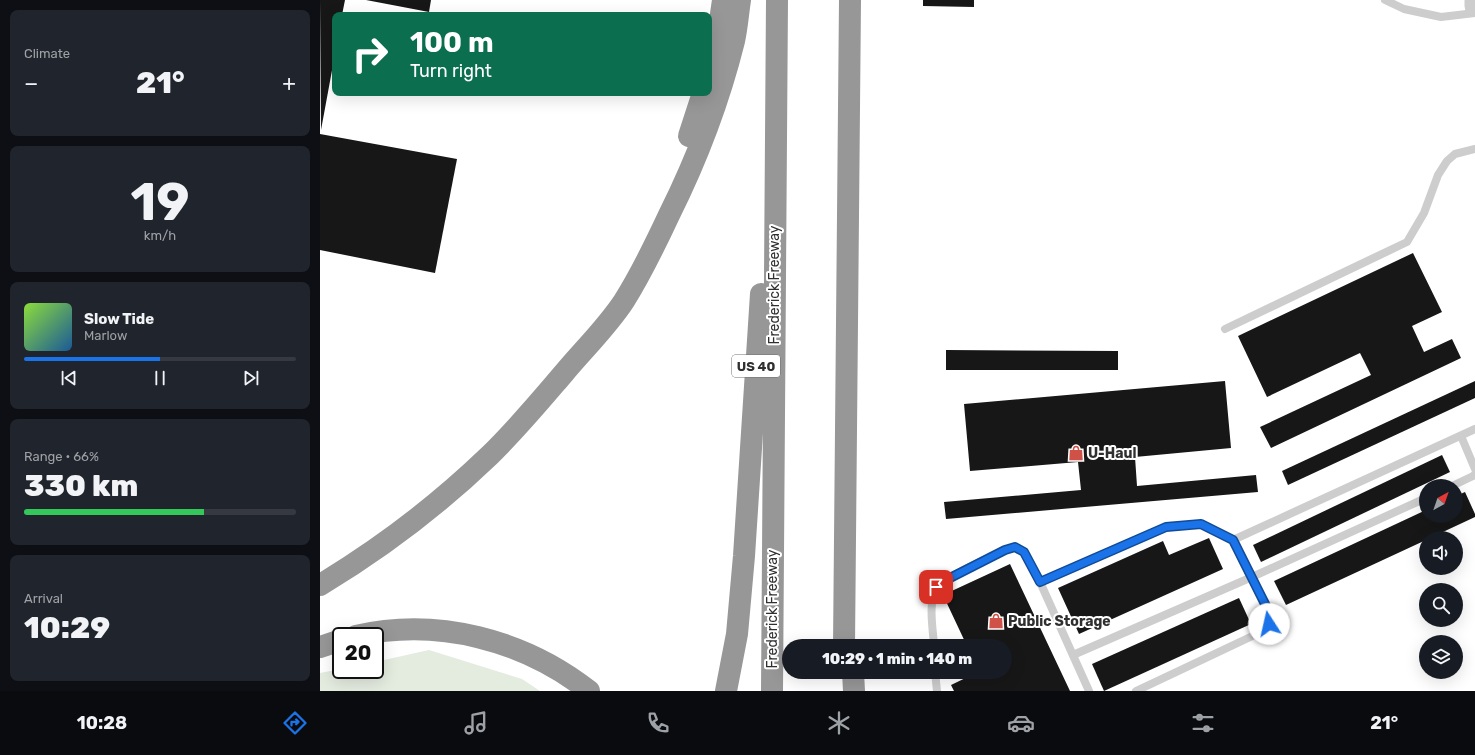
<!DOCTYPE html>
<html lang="en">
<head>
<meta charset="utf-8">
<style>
  body { margin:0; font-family:Rubik,sans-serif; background:#20242c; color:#f1f3f6; height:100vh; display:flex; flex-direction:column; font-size:15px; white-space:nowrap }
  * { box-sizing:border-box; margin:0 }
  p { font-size:13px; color:#9ea1a6 }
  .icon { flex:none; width:22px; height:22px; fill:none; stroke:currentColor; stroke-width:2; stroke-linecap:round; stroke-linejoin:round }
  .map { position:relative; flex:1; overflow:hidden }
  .sheet { display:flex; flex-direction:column; gap:10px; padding:10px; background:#0d0f14; width:320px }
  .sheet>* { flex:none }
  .top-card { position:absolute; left:12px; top:12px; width:380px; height:84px; border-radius:8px; box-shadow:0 4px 16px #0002; background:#0b6e4f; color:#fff; overflow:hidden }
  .needle { width:26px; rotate:40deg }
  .tools { position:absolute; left:1099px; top:479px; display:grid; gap:8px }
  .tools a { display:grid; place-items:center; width:44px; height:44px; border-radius:50%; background:#171b24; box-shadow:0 4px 16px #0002; font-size:20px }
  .speed { position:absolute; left:12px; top:627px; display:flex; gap:8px; font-size:20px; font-weight:700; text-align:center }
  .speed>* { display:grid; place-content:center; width:52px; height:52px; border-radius:50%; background:#171b24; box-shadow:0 4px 16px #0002; line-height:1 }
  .speed .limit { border:2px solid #111; border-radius:6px; background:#fff; color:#111 }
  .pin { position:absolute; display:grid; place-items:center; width:34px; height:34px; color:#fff; margin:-17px; border-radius:8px; box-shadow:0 2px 6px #0006 }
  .me { position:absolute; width:44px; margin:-22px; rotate:350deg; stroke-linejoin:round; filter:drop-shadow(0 0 3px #0008) }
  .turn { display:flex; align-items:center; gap:14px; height:84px; padding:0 12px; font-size:18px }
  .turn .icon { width:52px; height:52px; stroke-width:2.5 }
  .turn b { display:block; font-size:28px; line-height:34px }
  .big { font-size:30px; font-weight:800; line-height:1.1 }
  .sheet .tile { flex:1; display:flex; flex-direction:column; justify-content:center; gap:6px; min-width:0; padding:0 14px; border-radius:8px; background:#20242c }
  .sheet .dial { align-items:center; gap:0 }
  .dial b { font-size:52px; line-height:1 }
  .song { display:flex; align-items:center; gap:12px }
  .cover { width:48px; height:48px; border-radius:6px; background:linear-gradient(135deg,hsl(90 70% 55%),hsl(210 70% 35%)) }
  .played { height:4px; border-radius:2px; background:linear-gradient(90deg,#1a73e8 50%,#363941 50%) }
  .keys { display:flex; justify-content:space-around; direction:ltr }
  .heat { display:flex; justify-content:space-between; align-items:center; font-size:22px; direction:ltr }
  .charge { height:6px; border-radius:3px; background:linear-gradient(90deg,#34c759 66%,#363941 0) }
  .trip { position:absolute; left:462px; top:639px; width:230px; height:40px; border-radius:20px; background:#171b24; box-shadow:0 4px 16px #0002; font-weight:800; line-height:40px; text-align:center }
  .tabs { display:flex; height:64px; justify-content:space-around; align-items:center; background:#090b0e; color:#9ea1a6 }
  .tabs .icon { width:28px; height:28px }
  .tabs .active { color:#1a73e8 }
  .tabs b { font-size:18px; color:#f1f3f6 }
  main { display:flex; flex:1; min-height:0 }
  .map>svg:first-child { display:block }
  .green { fill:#e4ebdf }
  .building { fill:#171717 }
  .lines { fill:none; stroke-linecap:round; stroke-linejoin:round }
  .service { stroke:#cdcdcd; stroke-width:8 }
  .tertiary { stroke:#cdcdcd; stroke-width:21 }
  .motorway { stroke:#979797; stroke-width:22 }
  .route-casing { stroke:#114b97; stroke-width:10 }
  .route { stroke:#1a73e8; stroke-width:7 }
  .labels { text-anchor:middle; stroke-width:4; stroke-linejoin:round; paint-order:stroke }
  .shield { fill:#fff; stroke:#6e6e6e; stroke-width:1 }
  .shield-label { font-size:13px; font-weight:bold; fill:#303030 }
  .street-label { font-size:14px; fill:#303030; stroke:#fff }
  .poi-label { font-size:14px; font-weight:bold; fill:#303030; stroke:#fff; text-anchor:start }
</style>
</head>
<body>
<main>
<section class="sheet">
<div class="tile"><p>Climate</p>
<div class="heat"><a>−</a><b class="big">21°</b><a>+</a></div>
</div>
<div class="tile dial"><b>19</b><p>km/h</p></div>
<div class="tile">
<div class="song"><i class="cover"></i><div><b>Slow Tide</b><p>Marlow</p></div></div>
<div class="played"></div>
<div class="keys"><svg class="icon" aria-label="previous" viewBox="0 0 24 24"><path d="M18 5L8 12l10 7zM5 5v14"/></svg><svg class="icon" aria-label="pause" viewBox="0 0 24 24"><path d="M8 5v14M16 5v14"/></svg><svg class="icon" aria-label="next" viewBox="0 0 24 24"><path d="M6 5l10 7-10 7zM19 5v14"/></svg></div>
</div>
<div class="tile"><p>Range · 66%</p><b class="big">330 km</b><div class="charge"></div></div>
<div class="tile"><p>Arrival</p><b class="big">10:29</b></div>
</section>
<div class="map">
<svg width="1155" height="691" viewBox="0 0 1155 691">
  <rect width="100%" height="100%" fill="#fff"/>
  <!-- green -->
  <polygon class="green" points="109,650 202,679 220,691 0,691 0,673 21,669 21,670 55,670 55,662"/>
  <!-- building -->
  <g class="building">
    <polygon points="0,0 25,0 22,15 15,15 15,54 1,130"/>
    <polygon points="46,0 111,0 109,12"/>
    <polygon points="603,0 654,0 654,7 603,6"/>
    <polygon points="0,134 137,159 115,273 0,250"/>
    <polygon points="1093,253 1122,312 1092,326 1104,352 1132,339 1141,358 951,448 940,427 1051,375 1040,353 947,397 918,336"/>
    <polygon points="626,350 798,351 798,370 626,370"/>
    <polygon points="905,381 911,448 815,457 817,486 936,475 938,492 626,519 624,502 761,490 758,462 650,471 644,404"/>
    <polygon points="1155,381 1155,398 968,485 962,471"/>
    <polygon points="1122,455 1130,472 941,562 933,545"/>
    <polygon points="1145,492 1155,514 1155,517 1110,538 1106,538 1106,540 966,605 954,581 1106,510 1106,516 1136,516 1136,496"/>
    <polygon points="889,538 903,569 759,634 738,588 843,541 849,555"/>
    <polygon points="690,564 750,691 634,691 631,685 658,672 685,672 685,646 647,646 623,595"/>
    <polygon points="919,598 931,624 784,691 772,664"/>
  </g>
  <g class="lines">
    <!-- service -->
    <g class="service">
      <polyline points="1065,0 1084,9 1121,17 1155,13"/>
      <polyline points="905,329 1087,242 1104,213 1118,175 1127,161 1135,154 1155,149"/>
      <polyline points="1141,436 1155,469"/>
      <polyline points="1132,486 1153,476 1155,474"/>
      <polyline points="913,540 1155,429"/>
      <polyline points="720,582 769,691"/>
      <path d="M 614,646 C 613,628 608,605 616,588 C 621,579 673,556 685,550 L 695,547 L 703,552 L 720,582 L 846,527 L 881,524 L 913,540 L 951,616 L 949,624 L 943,631 L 816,691"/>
      <polyline points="753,655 932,577 1106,498"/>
      <polyline points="615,672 617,691"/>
    </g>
    <!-- tertiary -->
    <polyline class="tertiary" points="1155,0 1155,6"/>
    <!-- motorway -->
    <g class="motorway">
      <polyline points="389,70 398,35 403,0"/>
      <polyline points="369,136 383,93"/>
      <path d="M 0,585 C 60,549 118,505 169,456 C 196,430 220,401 244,373 C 264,349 287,327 304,301 C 321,274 335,245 349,215 C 377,159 399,101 414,41 C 417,28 418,13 420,0"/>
      <path d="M 36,636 C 117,617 204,640 269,691"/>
      <polyline points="524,646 530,0"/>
      <polyline points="0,647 21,640"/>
      <polyline points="533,672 534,691"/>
      <polyline points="406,691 417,634 424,556 441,294"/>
      <polyline points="452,691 457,0"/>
    </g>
  </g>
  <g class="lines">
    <defs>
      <polyline id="route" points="616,587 626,580 685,550 695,547 704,552 720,582 846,527 881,524 913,540 951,616 949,624"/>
    </defs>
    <!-- route casing -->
    <use href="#route" class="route-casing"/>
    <!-- route -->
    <use href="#route" class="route"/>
  </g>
  <!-- icons -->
  <defs>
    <symbol id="shop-bare" viewBox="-9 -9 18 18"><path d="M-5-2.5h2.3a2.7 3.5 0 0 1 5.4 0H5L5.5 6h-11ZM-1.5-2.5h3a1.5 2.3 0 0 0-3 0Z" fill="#d05148" stroke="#fff" stroke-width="2.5" paint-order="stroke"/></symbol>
  </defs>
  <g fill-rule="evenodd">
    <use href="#shop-bare" x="745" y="442" width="22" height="22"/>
    <use href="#shop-bare" x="665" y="610" width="22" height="22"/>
  </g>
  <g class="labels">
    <!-- shield labels -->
    <rect class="shield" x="412" y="355" width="48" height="22" rx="3"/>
    <g class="shield-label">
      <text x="436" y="371">US 40</text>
    </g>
    <!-- street labels -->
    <g class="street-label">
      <text transform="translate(454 285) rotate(-90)" y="5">Frederick Freeway</text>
      <text transform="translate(452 609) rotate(-90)" y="5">Frederick Freeway</text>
    </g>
    <!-- poi labels -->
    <g class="poi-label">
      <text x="768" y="458">U-Haul</text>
      <text x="688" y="626">Public Storage</text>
    </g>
  </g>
</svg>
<div class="tools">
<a><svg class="needle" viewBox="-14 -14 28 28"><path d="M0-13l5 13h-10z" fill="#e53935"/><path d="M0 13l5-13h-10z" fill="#9ea1a6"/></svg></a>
<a><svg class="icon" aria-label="sound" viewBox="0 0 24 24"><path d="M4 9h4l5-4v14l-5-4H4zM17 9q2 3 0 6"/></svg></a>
<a><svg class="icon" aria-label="search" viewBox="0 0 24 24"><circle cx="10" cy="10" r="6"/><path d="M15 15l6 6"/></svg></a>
<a><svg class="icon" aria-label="layers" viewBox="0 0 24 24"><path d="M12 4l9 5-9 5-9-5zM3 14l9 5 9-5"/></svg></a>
</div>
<div class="speed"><div class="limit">20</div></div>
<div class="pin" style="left:616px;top:587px;background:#d93025"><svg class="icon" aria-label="arrive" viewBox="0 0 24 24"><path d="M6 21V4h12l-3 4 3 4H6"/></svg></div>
<svg class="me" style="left:949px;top:624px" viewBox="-20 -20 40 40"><circle r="19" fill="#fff"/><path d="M0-13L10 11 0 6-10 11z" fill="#1a73e8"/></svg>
<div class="trip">10:29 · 1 min · 140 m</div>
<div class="top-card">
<div class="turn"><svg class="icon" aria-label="right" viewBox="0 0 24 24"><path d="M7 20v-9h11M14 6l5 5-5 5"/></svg><div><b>100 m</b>Turn right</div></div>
</div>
</div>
</main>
<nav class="tabs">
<b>10:28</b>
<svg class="icon active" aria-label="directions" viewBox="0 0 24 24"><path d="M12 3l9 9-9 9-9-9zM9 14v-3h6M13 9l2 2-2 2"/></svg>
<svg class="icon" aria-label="music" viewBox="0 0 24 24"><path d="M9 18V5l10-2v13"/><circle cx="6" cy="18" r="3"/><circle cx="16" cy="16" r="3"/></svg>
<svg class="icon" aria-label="phone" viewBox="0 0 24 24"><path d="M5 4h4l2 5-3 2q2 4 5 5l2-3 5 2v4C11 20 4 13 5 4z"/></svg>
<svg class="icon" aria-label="climate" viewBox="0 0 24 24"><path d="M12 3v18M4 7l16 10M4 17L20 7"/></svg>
<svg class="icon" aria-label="car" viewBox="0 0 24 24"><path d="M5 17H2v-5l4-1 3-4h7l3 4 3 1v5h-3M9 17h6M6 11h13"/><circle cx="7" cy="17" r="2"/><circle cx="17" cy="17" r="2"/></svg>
<svg class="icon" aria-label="filters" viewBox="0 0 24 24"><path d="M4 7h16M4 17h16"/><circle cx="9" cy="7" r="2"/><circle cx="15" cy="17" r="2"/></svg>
<b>21°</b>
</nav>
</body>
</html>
